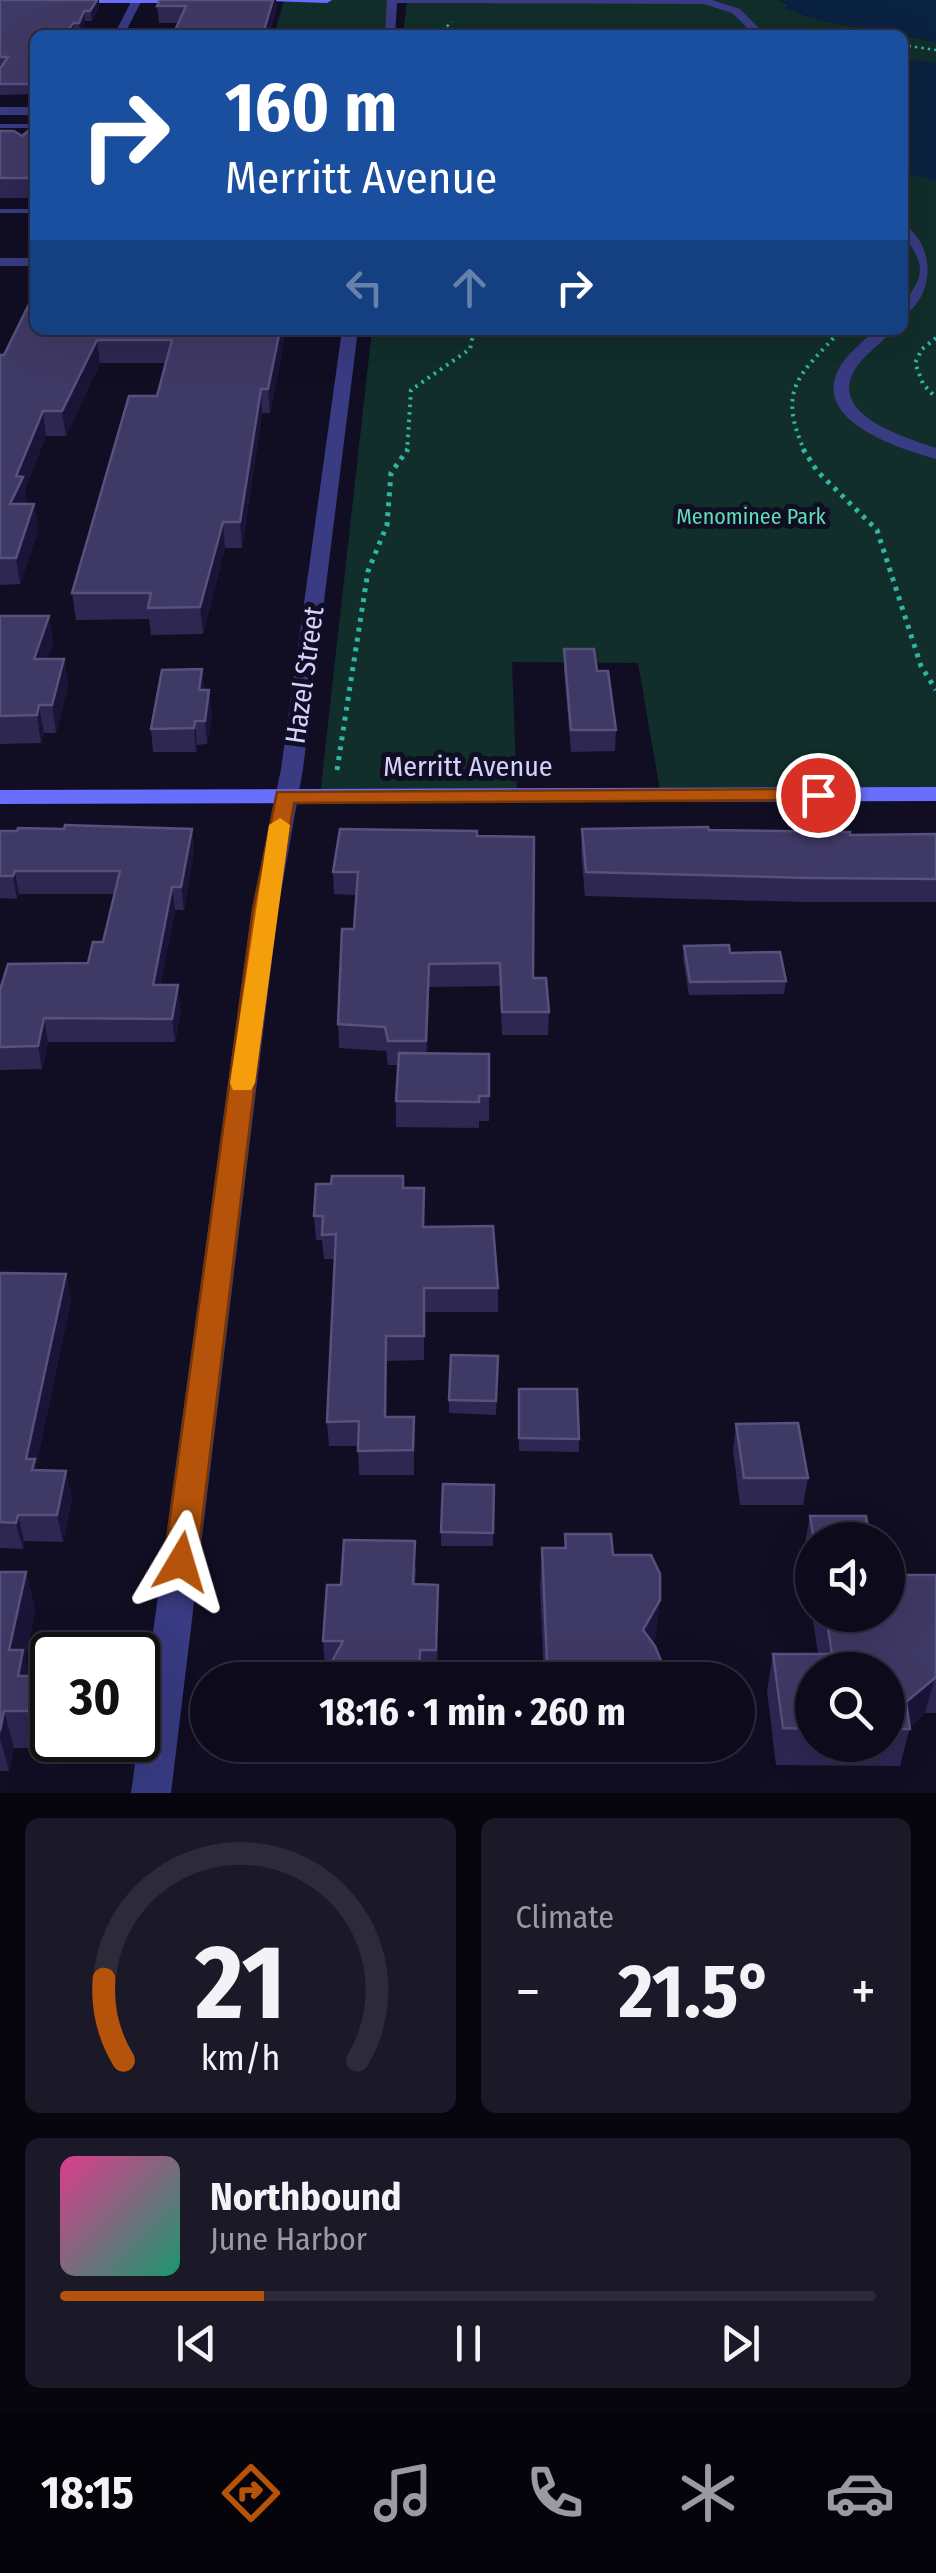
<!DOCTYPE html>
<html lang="en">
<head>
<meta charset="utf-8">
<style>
  body { margin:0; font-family:"Fira Sans Condensed",sans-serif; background:#1b1828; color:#f1f3f6; height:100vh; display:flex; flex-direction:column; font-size:38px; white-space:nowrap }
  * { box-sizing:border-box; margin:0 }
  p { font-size:32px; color:#9a9aa3 }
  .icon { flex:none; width:55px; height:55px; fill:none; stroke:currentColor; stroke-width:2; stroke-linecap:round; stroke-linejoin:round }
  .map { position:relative; height:1793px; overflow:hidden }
  .details { display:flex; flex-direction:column; gap:25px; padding:25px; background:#07060f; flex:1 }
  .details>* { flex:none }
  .guide { position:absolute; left:30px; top:30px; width:878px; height:305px; border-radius:15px; box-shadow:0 10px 40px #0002,0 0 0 2px #2d2b3a; background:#1a4fa0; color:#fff; overflow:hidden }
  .buttons { position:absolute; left:795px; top:1522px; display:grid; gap:20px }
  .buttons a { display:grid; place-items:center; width:110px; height:110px; border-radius:50%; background:#0d0a1b; box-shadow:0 10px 40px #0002,0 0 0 2px #2d2b3a; font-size:50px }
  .speed { position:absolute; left:30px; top:1632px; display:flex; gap:20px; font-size:50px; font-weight:700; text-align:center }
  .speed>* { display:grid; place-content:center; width:130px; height:130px; border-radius:50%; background:#0d0a1b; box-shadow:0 10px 40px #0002,0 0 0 2px #2d2b3a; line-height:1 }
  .speed .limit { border:5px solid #111; border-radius:15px; background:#fff; color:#111 }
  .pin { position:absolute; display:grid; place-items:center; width:85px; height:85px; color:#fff; margin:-42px; border:5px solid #fff; border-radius:50%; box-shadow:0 2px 10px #0007 }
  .me { position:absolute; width:110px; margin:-55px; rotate:7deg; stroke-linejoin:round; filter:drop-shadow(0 0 8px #0008) }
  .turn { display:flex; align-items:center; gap:35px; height:210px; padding:0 30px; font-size:45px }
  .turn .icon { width:130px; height:130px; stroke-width:2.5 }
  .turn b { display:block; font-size:70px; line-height:85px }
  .lanes { display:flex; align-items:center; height:95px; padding:0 30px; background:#0003; justify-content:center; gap:50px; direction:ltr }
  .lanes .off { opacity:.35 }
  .big { font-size:75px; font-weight:700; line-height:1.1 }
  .details .card { flex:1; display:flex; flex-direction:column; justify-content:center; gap:15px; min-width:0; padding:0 35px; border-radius:15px; background:#1b1828 }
  .details .dial { align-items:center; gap:0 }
  .dial svg { height:260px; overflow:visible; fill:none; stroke:#2d2b3a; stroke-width:7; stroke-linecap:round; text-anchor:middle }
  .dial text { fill:#f1f3f6; stroke:none }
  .song { display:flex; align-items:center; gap:30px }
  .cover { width:120px; height:120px; border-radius:15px; background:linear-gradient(135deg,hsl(330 70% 55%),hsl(160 70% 35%)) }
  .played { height:10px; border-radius:5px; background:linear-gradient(90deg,#b45309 25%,#2d2b3a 25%) }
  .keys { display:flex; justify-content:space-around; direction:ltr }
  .heat { display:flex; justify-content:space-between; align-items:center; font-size:55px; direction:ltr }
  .details .tiles { flex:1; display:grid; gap:25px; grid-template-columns:1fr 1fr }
  .card:last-child { grid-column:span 2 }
  .trip { position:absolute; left:190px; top:1662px; width:565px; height:100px; border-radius:50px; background:#0d0a1b; box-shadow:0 10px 40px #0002,0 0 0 2px #2d2b3a; font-weight:700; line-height:100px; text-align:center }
  .tab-bar { display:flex; height:160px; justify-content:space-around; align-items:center; background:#05040b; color:#9a9aa3 }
  .tab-bar .icon { width:70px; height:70px }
  .tab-bar .current { color:#b45309 }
  .tab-bar b { font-size:45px; color:#f1f3f6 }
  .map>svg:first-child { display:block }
  .green { fill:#112e2b }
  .water { fill:#0a2241 }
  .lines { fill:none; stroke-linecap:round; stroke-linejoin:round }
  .path-far2 { stroke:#2fb5a5; stroke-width:2.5; stroke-dasharray:2.5 4; stroke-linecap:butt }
  .path-far1 { stroke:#2fb5a5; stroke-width:4; stroke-dasharray:2.5 5; stroke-linecap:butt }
  .path { stroke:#2fb5a5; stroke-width:5; stroke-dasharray:4 6; stroke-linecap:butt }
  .lane { fill:#393b83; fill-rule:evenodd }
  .street { fill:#393b83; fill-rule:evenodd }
  .secondary { fill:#696efe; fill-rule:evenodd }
  .wall { fill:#2d2752; fill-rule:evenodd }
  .shaded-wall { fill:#1a1538 }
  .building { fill:#3f3965; stroke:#56517d; stroke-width:2.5 }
  .route { fill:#b45309; stroke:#753606; stroke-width:2.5 }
  .slow { fill:#f59e0b }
  .labels { text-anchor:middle; stroke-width:10; stroke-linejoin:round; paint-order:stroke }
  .far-park-label { font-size:22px; fill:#5ddfb7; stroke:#110e24 }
  .street-label { font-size:28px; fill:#d4d1ff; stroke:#110e24 }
</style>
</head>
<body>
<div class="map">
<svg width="936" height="1793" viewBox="0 0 936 1793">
  <rect width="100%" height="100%" fill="#110e24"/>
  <!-- green -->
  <g class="green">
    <polygon points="284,0 392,0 391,28 276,28"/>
    <polygon points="407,0 777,0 790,5 784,8 822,21 898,35 403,35"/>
    <polygon points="903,36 936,42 936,790 661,796 638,663 512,662 517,797 320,796 372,330 902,330"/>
  </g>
  <!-- water -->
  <g class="water">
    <polygon points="777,0 936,0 936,42 822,21 784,8 789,4"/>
    <polygon points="903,58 936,63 936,181 903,172"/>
  </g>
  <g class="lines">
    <!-- path-far2 -->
    <g class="path-far2">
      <polyline points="779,30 823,35"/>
      <polyline points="437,35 452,22"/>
      <polyline points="902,45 936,50"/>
    </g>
    <!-- path-far1 -->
    <g class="path-far1">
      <polyline points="936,338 922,349 915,363 923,384 936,398"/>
      <polyline points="407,452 411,390 470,349 474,330"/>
      <path d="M 805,452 C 776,388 800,375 841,330"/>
    </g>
    <!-- path -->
    <g class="path">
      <polyline points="803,449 817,471 877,530 921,666 936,690"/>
      <polyline points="337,770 368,571 387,525 391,473 408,449"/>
    </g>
    <!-- lane -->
    <g class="lane">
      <rect x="0" y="124" width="35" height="4"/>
      <rect x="0" y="209" width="35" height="4"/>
    </g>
    <!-- street -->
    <g class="street">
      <polygon points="132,0 142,0 124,35 114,35"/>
      <polygon points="387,0 712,0 740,9 766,35 755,35 732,13 704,4 397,3 395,35 385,35"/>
      <rect x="0" y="107" width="35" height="8"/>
      <path d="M 902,223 C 936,244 936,296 902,317 C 902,298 919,289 920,270 C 920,251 902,241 902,223 Z"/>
      <rect x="0" y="258" width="35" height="8"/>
      <polygon points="342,330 358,330 303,769 278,909 171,1793 131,1793 252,909 281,769"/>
      <path d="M 876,330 L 893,330 C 881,344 863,355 854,371 C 829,416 907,438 936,448 L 936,459 C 903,450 821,424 835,378 C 841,358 861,343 876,330 Z"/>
    </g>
    <!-- secondary -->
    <g class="secondary">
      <polygon points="0,0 200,0 195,3 0,3"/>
      <polygon points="240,0 332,0 327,3"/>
      <polygon points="936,787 936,801 0,804 0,790"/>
    </g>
  </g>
  <!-- wall -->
  <g class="wall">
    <polygon points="0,0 99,0 99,7 92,21 85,21 80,32 74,32 35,94 0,95"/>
    <polygon points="160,0 276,0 277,7 269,34 173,35 179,23 159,23 157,6"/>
    <polygon points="0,131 22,136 35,131 35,198 0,198"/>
    <polygon points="35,266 35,330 286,330 270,413 262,413 242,548 225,548 203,634 151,635 149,619 76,620 72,593 157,396 166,363 100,363 66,436 46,436 25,489 26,504 34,504 38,530 20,584 0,585 0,355 4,355 34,294 31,272"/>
    <polygon points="0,616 49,616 53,643 47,659 64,659 68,686 56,733 44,733 41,743 0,744"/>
    <polygon points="564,649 597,671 616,730 615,751 571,752 564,670"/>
    <polygon points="202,669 204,690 212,713 207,744 197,745 196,752 153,752 151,729"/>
    <polygon points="192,829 194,851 184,910 175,910 160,985 181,1009 175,1042 48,1042 42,1069 0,1070 0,990 88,963 103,942 114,894 19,894 17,899 0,898 0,831"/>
    <polygon points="582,829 709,830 850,835 936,834 936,902 805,902 585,896 581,852"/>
    <polygon points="477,836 533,978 549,1012 548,1035 502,1035 500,986 429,987 427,1053 489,1054 489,1121 479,1121 479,1128 396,1127 396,1101 398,1065 388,1065 386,1051 339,1048 338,1024 354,929 356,895 334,894 333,872"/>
    <polygon points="684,946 730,953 786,981 784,994 689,995 683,959"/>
    <polygon points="404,1188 424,1227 498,1288 498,1312 424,1312 424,1360 387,1361 386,1417 414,1417 414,1475 359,1475 358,1446 329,1446 327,1422 335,1259 324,1259 322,1240 316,1240 314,1216"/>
    <polygon points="0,1273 66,1274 71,1300 36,1465 37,1470 72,1497 63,1542 24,1541 23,1549 0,1548"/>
    <polygon points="498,1356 496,1415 449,1413 449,1400"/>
    <polygon points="519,1389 579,1439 579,1452 519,1451"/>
    <polygon points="736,1424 808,1478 803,1505 740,1505 733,1450"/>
    <polygon points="494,1485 493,1546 441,1546 441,1532"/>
    <path d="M 810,1516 L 870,1540 L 812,1540 L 812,1615 L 888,1615 L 936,1575 L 936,1713 L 925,1713 L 910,1727 L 900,1766 L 776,1765 L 767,1691 L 773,1654 L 818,1654 L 803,1553 ZM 812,1670 L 888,1670 L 888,1745 L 812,1745 Z"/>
    <polygon points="565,1534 613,1555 656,1637 653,1642 664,1668 662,1680 544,1680 540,1586 542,1548 564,1548"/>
    <polygon points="416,1567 415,1584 438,1585 437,1676 325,1667 323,1641 341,1585"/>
    <polygon points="0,1572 26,1572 35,1610 25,1658 29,1676 41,1676 50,1712 44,1748 14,1748 9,1771 0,1771"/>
  </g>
  <!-- shaded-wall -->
  <g class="shaded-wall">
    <polygon points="97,0 99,0 99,7 92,21 90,11"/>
    <polygon points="273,0 276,0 277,7 268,35 263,35"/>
    <polygon points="84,11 85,21 80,32 79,23"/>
    <polygon points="73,23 74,32 73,35 65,35"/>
    <polygon points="280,330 286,330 270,413 268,389"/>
    <polygon points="97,340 100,363 66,436 62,411"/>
    <polygon points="261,389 262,413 242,548 240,522"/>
    <polygon points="43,411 46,436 25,489 27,502 14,530 10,504 16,476"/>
    <polygon points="34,504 38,530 20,584 16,558"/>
    <polygon points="223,522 225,548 203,634 200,607"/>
    <polygon points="49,616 53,643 38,687 34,659"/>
    <polygon points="64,659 68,686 56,733 52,705"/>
    <polygon points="202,669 204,692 199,690"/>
    <polygon points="209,690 212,713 207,744 205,721"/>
    <polygon points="39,705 44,733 41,743 37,715"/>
    <polygon points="195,721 197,745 196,752 194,728"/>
    <polygon points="192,829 194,851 184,910 181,887"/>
    <polygon points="15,871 19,894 17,899 13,876"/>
    <polygon points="172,887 175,910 156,1009 153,985"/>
    <polygon points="429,964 429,987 427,1065 426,1041"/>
    <polygon points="178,985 181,1009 175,1042 172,1019"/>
    <polygon points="44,1018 48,1042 42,1069 38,1046"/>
    <polygon points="66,1274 71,1300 36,1465 41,1485 26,1459"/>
    <polygon points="386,1336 387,1361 386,1441 385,1417"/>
    <polygon points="66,1471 72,1497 63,1542 57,1515"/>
    <polygon points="18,1515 24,1541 23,1549 16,1523"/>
    <polygon points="26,1572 35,1610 25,1658 32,1687 27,1712 9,1650"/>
    <polygon points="660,1600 656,1637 639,1667 643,1630"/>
    <polygon points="664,1668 662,1680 648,1680"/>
    <polygon points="382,1672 383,1680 360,1680"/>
    <polygon points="41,1676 50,1712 44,1748 34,1711"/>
    <polygon points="935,1677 925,1713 907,1729 906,1702"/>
    <polygon points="4,1711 14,1748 9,1771 0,1738"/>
  </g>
  <!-- building -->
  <g class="building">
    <polygon points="0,0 97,0 90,11 84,11 79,23 73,23 65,35 35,35 35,81 33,84 0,84 0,69 8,57 0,57"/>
    <polygon points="160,0 273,0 263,34 339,34 173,35 186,6 157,6"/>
    <polygon points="0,131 14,131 22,136 28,131 35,131 35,178 0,178"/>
    <polygon points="35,292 35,330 280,330 268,389 261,389 240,522 223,522 200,607 148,608 151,593 72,593 129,396 157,396 172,340 97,340 62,411 43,411 16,476 23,477 10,504 34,504 16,558 0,558 0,355 4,355"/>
    <polygon points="0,616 49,616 34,659 64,659 52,705 39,705 37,715 0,716"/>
    <polygon points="564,649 594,649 597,671 608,671 616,730 571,730"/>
    <polygon points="202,669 199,690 209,690 205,721 195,721 194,728 151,729 162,670"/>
    <polygon points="65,825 192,829 181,887 172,887 153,985 178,985 172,1019 44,1018 38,1046 0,1047 0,990 8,964 88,963 93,942 103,942 120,871 15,871 13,876 0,876 0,831 17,831 18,828 64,829"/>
    <polygon points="708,827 709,830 850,832 850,835 936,834 936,879 808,878 586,872 582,829"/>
    <polygon points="340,829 477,831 477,836 534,837 533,978 546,978 549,1012 502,1012 500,963 429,964 426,1041 388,1041 385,1027 338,1024 342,929 354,929 358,872 333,872"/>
    <polygon points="729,945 730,953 780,952 786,981 690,982 684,946"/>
    <polygon points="399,1053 489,1054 489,1096 479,1096 479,1102 396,1101"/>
    <polygon points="332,1176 403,1176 403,1188 424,1188 423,1227 493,1226 498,1288 424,1288 424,1336 386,1336 385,1417 414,1417 413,1450 358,1451 359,1421 327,1422 336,1234 322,1235 323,1216 314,1216 316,1184 331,1184"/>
    <polygon points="0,1273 66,1274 26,1459 35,1459 32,1470 66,1471 57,1515 18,1515 16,1523 0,1522"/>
    <polygon points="451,1355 498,1356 496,1401 449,1400"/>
    <polygon points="519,1389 577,1389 579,1439 519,1438"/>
    <polygon points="798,1423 808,1478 744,1478 736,1424"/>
    <polygon points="443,1484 494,1485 493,1533 441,1532"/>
    <polygon points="810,1516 866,1516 870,1540 814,1540"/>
    <polygon points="565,1534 611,1534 613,1555 651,1555 660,1574 660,1600 643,1630 655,1646 664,1668 648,1680 565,1680 564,1671 547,1662 542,1548 566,1548"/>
    <polygon points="344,1540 415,1541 413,1584 438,1585 436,1650 420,1650 419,1680 382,1680 382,1672 360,1680 322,1680 343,1641 323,1641 327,1585 341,1585"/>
    <polygon points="0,1572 26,1572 9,1650 23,1650 18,1676 41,1676 34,1711 4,1711 0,1731"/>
    <polygon points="888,1575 936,1575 936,1677 906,1702 910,1729 888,1729 888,1670 812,1670 812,1729 783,1728 773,1654 832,1654 826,1615 888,1615"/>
  </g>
  <!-- route -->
  <polygon class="route" points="818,789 829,795 826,800 294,803 276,909 197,1562 192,1572 181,1577 169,1572 164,1562 253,909 277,792"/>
  <!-- slow -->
  <polygon class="slow" points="280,818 290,825 255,1083 251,1090 233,1090 230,1083 269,825"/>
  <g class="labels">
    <!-- far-park labels -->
    <g class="far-park-label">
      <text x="751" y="524">Menominee Park</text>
    </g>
    <!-- street labels -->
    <g class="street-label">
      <text transform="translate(304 675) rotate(-82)" y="10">Hazel Street</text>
      <text x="468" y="776">Merritt Avenue</text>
    </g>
  </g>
</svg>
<div class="buttons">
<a><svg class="icon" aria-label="sound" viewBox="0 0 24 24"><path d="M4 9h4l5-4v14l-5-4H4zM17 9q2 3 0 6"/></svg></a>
<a><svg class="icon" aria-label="search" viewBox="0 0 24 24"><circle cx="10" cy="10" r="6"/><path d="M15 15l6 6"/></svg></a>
</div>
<div class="speed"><div class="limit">30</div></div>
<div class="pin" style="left:818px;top:795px;background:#d93025"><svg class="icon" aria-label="arrive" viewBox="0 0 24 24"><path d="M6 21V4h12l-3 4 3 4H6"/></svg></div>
<svg class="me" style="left:181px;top:1562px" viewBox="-20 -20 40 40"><path d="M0-17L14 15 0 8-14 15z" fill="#b45309" stroke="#fff" stroke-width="4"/></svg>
<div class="trip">18:16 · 1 min · 260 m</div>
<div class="guide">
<div class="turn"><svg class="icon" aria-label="right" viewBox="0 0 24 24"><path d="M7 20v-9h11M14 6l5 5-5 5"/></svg><div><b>160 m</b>Merritt Avenue</div></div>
<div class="lanes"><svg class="icon off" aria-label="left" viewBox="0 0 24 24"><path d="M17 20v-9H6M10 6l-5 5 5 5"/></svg><svg class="icon off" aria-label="ahead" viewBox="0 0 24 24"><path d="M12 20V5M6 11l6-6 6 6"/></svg><svg class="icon" aria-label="right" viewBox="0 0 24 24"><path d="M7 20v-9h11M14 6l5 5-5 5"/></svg></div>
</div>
</div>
<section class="details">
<div class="tiles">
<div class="card dial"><svg viewBox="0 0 100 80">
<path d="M14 69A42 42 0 1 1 86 69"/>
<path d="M14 69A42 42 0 0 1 8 44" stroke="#b45309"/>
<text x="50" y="56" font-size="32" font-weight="700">21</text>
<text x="50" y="72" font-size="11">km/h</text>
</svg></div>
<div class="card"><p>Climate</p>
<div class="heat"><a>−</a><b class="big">21.5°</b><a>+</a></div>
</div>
<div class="card">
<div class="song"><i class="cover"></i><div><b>Northbound</b><p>June Harbor</p></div></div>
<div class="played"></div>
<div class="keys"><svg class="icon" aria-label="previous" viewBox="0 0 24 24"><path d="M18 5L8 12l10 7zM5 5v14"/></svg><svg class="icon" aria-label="pause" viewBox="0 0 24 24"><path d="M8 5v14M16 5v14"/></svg><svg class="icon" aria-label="next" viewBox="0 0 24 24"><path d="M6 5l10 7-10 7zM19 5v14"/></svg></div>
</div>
</div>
</section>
<nav class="tab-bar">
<b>18:15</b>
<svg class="icon current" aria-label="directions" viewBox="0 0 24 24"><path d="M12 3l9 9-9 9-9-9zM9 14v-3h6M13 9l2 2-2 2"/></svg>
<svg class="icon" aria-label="music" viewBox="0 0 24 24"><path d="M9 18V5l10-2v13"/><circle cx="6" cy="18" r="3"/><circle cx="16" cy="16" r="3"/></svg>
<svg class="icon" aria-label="phone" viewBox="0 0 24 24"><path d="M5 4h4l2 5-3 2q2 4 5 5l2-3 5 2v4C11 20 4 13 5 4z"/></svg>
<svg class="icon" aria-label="climate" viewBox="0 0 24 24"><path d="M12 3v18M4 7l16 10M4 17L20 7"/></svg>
<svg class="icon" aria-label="car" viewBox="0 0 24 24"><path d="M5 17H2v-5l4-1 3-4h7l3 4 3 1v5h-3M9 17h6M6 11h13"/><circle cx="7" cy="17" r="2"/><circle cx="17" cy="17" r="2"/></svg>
</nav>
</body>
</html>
